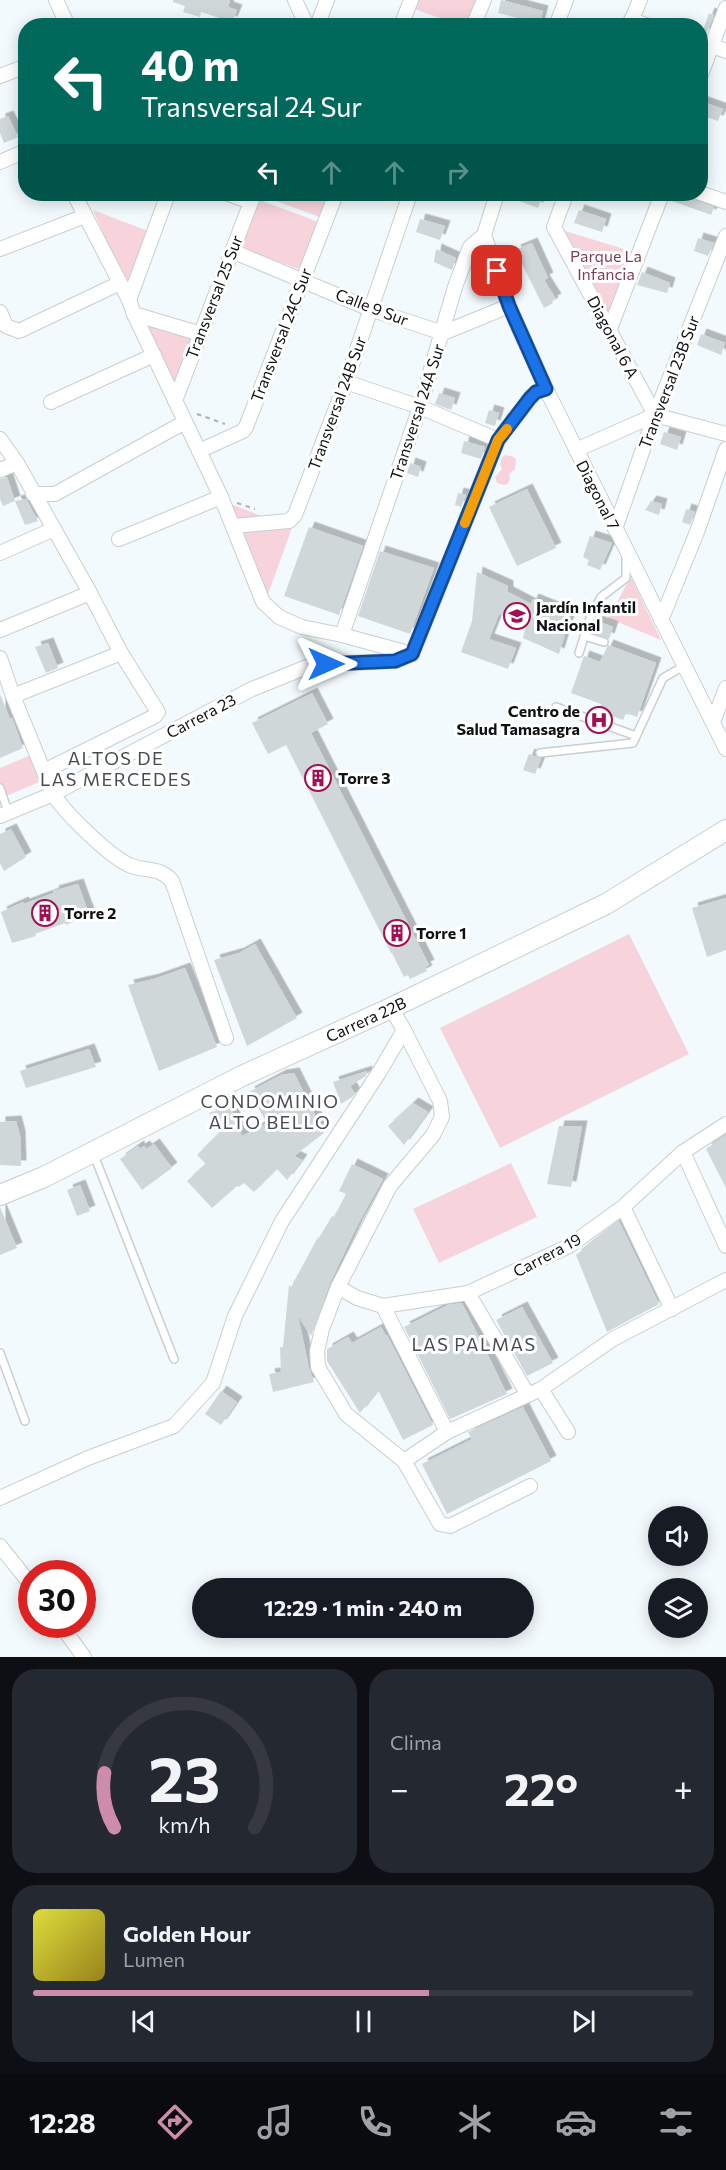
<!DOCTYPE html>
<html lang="es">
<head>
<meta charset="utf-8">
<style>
  body { margin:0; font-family:Commissioner,sans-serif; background:#242831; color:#f1f3f6; height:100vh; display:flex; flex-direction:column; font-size:22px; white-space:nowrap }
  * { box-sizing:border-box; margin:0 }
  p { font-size:20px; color:#9ea1a6 }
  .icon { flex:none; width:33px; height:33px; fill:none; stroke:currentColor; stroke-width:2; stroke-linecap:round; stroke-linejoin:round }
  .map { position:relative; height:1657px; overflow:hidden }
  .sheet { display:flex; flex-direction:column; gap:12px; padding:12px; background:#0d0f14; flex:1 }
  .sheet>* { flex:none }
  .guide { position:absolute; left:18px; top:18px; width:690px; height:183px; border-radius:24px; box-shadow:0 3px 15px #0003; background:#00695c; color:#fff; overflow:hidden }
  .fabs { position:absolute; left:648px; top:1506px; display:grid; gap:12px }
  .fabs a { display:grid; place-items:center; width:60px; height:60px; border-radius:50%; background:#171b24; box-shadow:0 3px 15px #0003; font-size:30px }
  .speed { position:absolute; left:18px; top:1560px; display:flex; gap:12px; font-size:30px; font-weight:700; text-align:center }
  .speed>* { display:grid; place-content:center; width:78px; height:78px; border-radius:50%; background:#171b24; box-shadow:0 3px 15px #0003; line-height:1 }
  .speed .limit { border:9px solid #d22; background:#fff; color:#111 }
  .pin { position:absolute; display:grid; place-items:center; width:51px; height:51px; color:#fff; margin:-26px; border-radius:12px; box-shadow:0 3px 9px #0006 }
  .me { position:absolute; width:66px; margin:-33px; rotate:90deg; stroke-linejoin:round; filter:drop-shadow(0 0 4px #0008) }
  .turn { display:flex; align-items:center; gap:21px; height:126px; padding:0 24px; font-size:27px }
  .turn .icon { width:78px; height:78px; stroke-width:2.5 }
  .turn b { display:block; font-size:42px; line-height:51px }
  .lanes { display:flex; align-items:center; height:57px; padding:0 24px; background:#0003; justify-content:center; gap:30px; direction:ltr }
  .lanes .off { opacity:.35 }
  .big { font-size:45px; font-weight:700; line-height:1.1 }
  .sheet .tile { flex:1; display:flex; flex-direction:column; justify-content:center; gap:9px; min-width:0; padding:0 21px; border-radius:24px; background:#242831 }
  .sheet .dial { align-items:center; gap:0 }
  .dial svg { height:156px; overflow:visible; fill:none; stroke:#363941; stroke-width:7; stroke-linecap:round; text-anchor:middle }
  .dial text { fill:#f1f3f6; stroke:none }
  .song { display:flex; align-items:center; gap:18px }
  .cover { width:72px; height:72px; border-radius:9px; background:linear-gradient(135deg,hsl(60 70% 55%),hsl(50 70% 35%)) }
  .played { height:6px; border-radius:3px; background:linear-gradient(90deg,#cd8cac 60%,#363941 60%) }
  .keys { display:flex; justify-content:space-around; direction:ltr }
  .heat { display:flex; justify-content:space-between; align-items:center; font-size:33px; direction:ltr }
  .sheet .tiles { flex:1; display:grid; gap:12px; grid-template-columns:1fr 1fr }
  .tile:last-child { grid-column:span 2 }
  .trip { position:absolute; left:192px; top:1578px; width:342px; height:60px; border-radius:30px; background:#171b24; box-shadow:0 3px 15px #0003; font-weight:700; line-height:60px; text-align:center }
  .tab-bar { display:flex; height:96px; justify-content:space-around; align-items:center; background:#090b0e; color:#9ea1a6 }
  .tab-bar .icon { width:42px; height:42px }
  .tab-bar .selected { color:#cd8cac }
  .tab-bar b { font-size:27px; color:#f1f3f6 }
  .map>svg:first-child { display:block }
  .green { fill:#f7d4dc }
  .building { fill:#d0d7d9; filter:url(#shadow) }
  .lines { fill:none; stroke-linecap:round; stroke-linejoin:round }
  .lane-casing { stroke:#c8cfd1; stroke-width:10 }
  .street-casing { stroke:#c8cfd1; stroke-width:16 }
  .secondary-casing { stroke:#c8cfd1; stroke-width:22 }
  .path { stroke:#abb0b2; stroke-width:2; stroke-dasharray:4.5 4.5; stroke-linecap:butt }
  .lane { stroke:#fff; stroke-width:7 }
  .street { stroke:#fff; stroke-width:14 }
  .secondary { stroke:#fff; stroke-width:20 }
  .route-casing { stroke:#114b97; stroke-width:15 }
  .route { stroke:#1a73e8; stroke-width:10 }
  .slow { stroke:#f59e0b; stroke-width:10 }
  .labels { text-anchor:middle; stroke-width:6; stroke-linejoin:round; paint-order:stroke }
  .park-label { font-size:16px; fill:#813d53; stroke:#fff }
  .street-label { font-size:16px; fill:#0f1212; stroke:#fff }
  .poi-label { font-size:16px; font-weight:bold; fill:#0f1212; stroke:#fff; text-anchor:start }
  .neighbourhood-label { font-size:18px; letter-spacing:1.5px; fill:#474d4f; stroke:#fff }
</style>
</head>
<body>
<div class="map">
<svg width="726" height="1657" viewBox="0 0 726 1657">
  <defs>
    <filter id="shadow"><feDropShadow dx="5.5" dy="-5.5" stdDeviation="0" flood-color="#0004"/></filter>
  </defs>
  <rect width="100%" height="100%" fill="#f3fafd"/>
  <!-- green -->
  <g class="green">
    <polygon points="417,0 479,0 468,25 460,25 414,9"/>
    <polygon points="260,195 260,194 331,194 322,218"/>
    <polygon points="254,198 319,222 301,270 236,246"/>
    <polygon points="93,210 148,231 127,289"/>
    <polygon points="562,230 634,252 609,318"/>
    <polygon points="139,318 194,336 173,388"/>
    <polygon points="506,455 514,457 516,460 515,469 509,474 510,478 508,484 504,485 497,483 495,477 502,469 500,464 502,457"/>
    <polygon points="226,502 292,528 267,597"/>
    <polygon points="631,577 661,640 608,618"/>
    <polygon points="33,754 44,780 6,796 0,782 0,768"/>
    <polygon points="629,934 689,1054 500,1148 440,1028"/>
    <polygon points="511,1163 537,1217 439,1263 413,1209"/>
  </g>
  <!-- building -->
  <g class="building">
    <polygon points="173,0 230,0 228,7 237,10 232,22 201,12 200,17 183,12 185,6 173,2"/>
    <polygon points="501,0 543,11 539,26 523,26 525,20 498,13"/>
    <polygon points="709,13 714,15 706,35 702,33"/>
    <polygon points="700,101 723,109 718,121 700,115"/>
    <polygon points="8,116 18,137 4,143 0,133 0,119"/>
    <polygon points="506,194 543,194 538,208 506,196"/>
    <polygon points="671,194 691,194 697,201 714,207 711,215 669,200"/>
    <polygon points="579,210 606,219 602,232 574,223"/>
    <polygon points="420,219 445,226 440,240 416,232"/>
    <polygon points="698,238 714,243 708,256 694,251"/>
    <polygon points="532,243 548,278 544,280 556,299 552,301 553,303 544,308 515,250"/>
    <polygon points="436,249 456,258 452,270 434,262"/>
    <polygon points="642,272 670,283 667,293 637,285"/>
    <polygon points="701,334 725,343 721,355 697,345"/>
    <polygon points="439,393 455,398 451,410 435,404"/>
    <polygon points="489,410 499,413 495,426 485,423"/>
    <polygon points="664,432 681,437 677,450 660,444"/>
    <polygon points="464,441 485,447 481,459 461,453"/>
    <polygon points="410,463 421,467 418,477 407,473"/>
    <polygon points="7,477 15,501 3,506 0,499 0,479"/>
    <polygon points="527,489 556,548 517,566 489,507"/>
    <polygon points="458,493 466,495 461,507 455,505"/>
    <polygon points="26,499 38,521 25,525 15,501"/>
    <polygon points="651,501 662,504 659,515 645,510"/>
    <polygon points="686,509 695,512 690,525 682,522"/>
    <polygon points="309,527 363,546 339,615 284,596"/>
    <polygon points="590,536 612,543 600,570 587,565 589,560 583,557"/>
    <polygon points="380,551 434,568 410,634 358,616"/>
    <polygon points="477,572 508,586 508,592 531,604 533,599 571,614 559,654 523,638 526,625 499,614 489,639 516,648 508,669 461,652 472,621"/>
    <polygon points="597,621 613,627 609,639 592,633"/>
    <polygon points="48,643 58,668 46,673 35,647"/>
    <polygon points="608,645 656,663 637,717 626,713 623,720 599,711 601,704 571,693 584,656 600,662"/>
    <polygon points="312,693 328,724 311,733 429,965 425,967 427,971 410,979 408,975 404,977 392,953 391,953 286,745 268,754 252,723"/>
    <polygon points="0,694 10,719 12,718 23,748 0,758"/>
    <polygon points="529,754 541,759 535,774 523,770"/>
    <polygon points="11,829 26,857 4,871 0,863 0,834"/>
    <polygon points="78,884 89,914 66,925 65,923 35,934 36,936 12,943 1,912 23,902 24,904 54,893 53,891"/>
    <polygon points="726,898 726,950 707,957 692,908"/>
    <polygon points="255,944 297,1018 247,1046 214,960 239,953"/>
    <polygon points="185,968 217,1047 159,1071 128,985 154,979"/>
    <polygon points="89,1049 96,1067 26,1088 20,1071"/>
    <polygon points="367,1071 366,1076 350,1086 355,1094 352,1097 341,1104 333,1082"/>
    <polygon points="294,1073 324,1133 294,1156 302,1160 287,1180 277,1169 254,1192 244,1183 239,1187 237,1186 212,1208 187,1181 206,1164 197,1155 223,1129 209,1113 230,1105 242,1136 267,1123 249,1092 281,1075"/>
    <polygon points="413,1103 428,1112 404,1145 388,1126"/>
    <polygon points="16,1121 20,1136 21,1166 0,1165 0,1122"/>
    <polygon points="559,1126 582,1126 571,1187 547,1184"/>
    <polygon points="726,1135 726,1188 706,1149"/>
    <polygon points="154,1144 172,1168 142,1190 120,1159 138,1146 140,1149 144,1146 147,1149"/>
    <polygon points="352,1164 383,1179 357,1226 330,1283 311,1336 298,1316 309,1368 314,1382 273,1392 269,1374 281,1372 280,1347 283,1347 289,1285 291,1287 318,1237 319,1238 332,1216 334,1217 346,1194 339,1191"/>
    <polygon points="80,1185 90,1211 77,1216 67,1190"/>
    <polygon points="0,1207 17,1248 0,1255"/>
    <polygon points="619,1221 659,1304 607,1332 576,1255"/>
    <polygon points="462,1303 507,1394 450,1419 404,1327 448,1305"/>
    <polygon points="522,1307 553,1363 527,1376 496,1320"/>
    <polygon points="381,1327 386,1336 387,1335 433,1425 403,1440 378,1390 360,1413 327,1361 327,1349 348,1337 352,1343"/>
    <polygon points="221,1391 237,1402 221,1425 205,1414"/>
    <polygon points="523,1407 551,1461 447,1514 422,1464 472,1439 468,1432"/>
  </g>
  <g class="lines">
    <defs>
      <g id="lane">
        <polyline points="584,636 604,642"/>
        <polyline points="579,653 590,618 601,597 626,578 626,559"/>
        <polyline points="556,707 636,736"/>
        <polyline points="540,753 633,743 663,678 684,666"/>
        <polyline points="0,788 8,812"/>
        <polyline points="94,1155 174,1359"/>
        <polyline points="0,1353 25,1421"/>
      </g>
      <g id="street">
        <polyline points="56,0 68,26"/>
        <polyline points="295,0 306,24 303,26"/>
        <polyline points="631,20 649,26"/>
        <polyline points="317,26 327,0"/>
        <polyline points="401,26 411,0"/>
        <polyline points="473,26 484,0"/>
        <polyline points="556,26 566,0"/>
        <polyline points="629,26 640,0"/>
        <polyline points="700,42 726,51"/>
        <polyline points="0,76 26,66"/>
        <polyline points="700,77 726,8"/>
        <polyline points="0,162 26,151"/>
        <polyline points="700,193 726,202"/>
        <polyline points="74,194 129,300 134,314 221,497 263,602 279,617 302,627 342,635 412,654"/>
        <polyline points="228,194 251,202"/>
        <polyline points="566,194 554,227 655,415"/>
        <polyline points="484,235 509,306 546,389 726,749"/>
        <polyline points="0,249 85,216"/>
        <polyline points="232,251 370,309 443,333"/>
        <polyline points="129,300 168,194"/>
        <polyline points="0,312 6,326 19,331 120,283"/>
        <polyline points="134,314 201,334"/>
        <polyline points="609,331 662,194"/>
        <polyline points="443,333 509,306"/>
        <polyline points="346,382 420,407 498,440"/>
        <polyline points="175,401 254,194"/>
        <polyline points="51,402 154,355"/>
        <polyline points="655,415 726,434"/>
        <polyline points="0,439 17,463 90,593 121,653 158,712 155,716 44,771"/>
        <polyline points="576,450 655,415"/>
        <polyline points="199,451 243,431 246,427 336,194"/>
        <polyline points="0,470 17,463"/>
        <polyline points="33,494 55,494 185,422"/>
        <polyline points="233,526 289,521 295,515 346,382 410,194"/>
        <polyline points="615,529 655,415 726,236"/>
        <polyline points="119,539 221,497"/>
        <polyline points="0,553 54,529"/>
        <polyline points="661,620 697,532 726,449"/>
        <polyline points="0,630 90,593"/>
        <polyline points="342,635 420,407 455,287 470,247 484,235 497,194"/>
        <polyline points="412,654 498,440 530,398 536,392 546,389"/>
        <path d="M 0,658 L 13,696 L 53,794 C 65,813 108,855 129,865 C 145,872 159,866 172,881 L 226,1038"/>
        <polyline points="13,696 121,653"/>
        <polyline points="713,722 726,688"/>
        <polyline points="0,816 53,794 252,689 307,667 326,664 395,661 412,654"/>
        <polyline points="404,1030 440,1101 442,1117 433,1135 390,1186 338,1287 322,1329 317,1351 318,1367 346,1414 404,1461 440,1524 450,1526 530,1486"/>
        <polyline points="683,1152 726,1246"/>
        <polyline points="623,1207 672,1309"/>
        <polyline points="338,1287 357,1298 383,1306 468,1293 569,1246 623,1207 683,1152 726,1124"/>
        <polyline points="468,1293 528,1395"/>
        <polyline points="383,1306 447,1432"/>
        <polyline points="541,1389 568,1432"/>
        <polyline points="404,1461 447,1432 541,1389 613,1339 726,1280"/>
        <polyline points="0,1498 88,1458 174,1426 213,1383 235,1316 282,1221 380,1071 404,1030 391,1008"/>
        <polyline points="0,1546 32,1586"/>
        <polyline points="60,1624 84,1657"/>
      </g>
      <g id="secondary">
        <path id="s1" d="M 0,1195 L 44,1177 L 242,1076 L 391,1008 L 606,904 L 726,830"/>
      </g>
    </defs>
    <!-- lane casing -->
    <use href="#lane" class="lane-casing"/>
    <!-- street casing -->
    <use href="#street" class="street-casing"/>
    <!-- secondary casing -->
    <use href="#secondary" class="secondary-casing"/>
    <!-- path -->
    <g class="path">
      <polyline points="197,414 225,424"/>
      <polyline points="237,503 255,509"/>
    </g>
    <!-- lane -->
    <use href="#lane" class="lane"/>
    <!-- street -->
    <use href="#street" class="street"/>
    <!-- secondary -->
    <use href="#secondary" class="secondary"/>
  </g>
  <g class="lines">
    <defs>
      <polyline id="route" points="326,664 395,661 412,654 498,440 530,398 536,392 546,389 509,306 497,271"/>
    </defs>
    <!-- route casing -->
    <use href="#route" class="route-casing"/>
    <!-- route -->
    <use href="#route" class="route"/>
    <!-- slow -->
    <polyline class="slow" points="465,523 498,440 507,429"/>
  </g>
  <!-- icons -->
  <defs>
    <symbol id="school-ring" viewBox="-11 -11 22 22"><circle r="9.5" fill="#fff" stroke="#a20f52" stroke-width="1.5"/><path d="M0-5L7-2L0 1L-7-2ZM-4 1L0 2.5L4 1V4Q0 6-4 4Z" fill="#a20f52"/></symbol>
    <symbol id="hospital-ring" viewBox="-11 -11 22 22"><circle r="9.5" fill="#fff" stroke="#a20f52" stroke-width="1.5"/><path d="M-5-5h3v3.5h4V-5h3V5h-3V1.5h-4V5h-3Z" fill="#a20f52"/></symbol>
    <symbol id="building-ring" viewBox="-11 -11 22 22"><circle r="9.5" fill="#fff" stroke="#a20f52" stroke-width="1.5"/><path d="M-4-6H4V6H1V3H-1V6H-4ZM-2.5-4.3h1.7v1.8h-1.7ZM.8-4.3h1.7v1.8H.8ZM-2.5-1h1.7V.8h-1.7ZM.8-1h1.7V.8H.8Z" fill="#a20f52"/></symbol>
  </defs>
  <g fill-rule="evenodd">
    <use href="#school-ring" x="502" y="601" width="30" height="30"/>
    <use href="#hospital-ring" x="584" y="705" width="30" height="30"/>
    <use href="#building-ring" x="303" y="763" width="30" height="30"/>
    <use href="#building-ring" x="30" y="898" width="30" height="30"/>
    <use href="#building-ring" x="382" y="918" width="30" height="30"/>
  </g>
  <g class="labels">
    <!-- park labels -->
    <g class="park-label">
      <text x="606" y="262">Parque La<tspan x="606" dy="18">Infancia</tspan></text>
    </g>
    <!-- street labels -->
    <g class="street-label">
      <text transform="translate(214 297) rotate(-69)" y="6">Transversal 25 Sur</text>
      <text transform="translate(372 307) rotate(21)" y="6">Calle 9 Sur</text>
      <text transform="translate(281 335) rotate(-69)" y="6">Transversal 24C Sur</text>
      <text transform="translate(613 337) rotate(62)" y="6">Diagonal 6 A</text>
      <text transform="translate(669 382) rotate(-69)" y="6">Transversal 23B Sur</text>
      <text transform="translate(337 403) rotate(-70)" y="6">Transversal 24B Sur</text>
      <text transform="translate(417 412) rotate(-72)" y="6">Transversal 24A Sur</text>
      <text transform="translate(598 495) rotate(63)" y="6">Diagonal 7</text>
      <text transform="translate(201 716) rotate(-28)" y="6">Carrera 23</text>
      <text dy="6" stroke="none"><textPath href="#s1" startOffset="406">Carrera 22B</textPath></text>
      <text transform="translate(547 1255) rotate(-28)" y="6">Carrera 19</text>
    </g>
    <!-- poi labels -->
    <g class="poi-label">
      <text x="536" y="613">Jardín Infantil<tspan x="536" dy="18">Nacional</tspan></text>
      <text x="580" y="717" text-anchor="end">Centro de<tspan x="580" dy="18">Salud Tamasagra</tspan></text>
      <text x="338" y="784">Torre 3</text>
      <text x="64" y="919">Torre 2</text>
      <text x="416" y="939">Torre 1</text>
    </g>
    <!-- neighbourhood labels -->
    <g class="neighbourhood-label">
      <text x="116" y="765">ALTOS DE<tspan x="116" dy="21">LAS MERCEDES</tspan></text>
      <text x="270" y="1108">CONDOMINIO<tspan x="270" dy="21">ALTO BELLO</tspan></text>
      <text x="474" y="1351">LAS PALMAS</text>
    </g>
  </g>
</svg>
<div class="fabs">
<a><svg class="icon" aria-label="sound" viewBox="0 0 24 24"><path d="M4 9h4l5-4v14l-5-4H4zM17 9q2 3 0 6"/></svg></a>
<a><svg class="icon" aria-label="layers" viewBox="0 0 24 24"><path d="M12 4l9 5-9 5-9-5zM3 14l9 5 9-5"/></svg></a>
</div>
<div class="speed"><div class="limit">30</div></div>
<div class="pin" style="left:497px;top:271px;background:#d93025"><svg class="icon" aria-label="arrive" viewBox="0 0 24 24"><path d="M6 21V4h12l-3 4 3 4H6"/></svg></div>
<svg class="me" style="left:326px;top:664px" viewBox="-20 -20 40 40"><path d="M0-17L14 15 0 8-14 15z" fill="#1a73e8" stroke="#fff" stroke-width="4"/></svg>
<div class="trip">12:29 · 1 min · 240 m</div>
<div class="guide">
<div class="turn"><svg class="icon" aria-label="left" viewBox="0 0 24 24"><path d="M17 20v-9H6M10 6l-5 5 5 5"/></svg><div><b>40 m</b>Transversal 24 Sur</div></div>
<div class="lanes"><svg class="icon" aria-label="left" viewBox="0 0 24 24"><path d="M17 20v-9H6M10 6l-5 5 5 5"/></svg><svg class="icon off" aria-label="ahead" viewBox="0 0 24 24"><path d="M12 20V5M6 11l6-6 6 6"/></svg><svg class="icon off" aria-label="ahead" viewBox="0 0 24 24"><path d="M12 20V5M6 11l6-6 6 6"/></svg><svg class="icon off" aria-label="right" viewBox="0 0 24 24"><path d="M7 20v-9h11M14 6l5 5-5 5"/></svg></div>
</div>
</div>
<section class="sheet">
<div class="tiles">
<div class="tile dial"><svg viewBox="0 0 100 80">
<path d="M14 69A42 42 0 1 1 86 69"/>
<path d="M14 69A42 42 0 0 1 9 41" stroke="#cd8cac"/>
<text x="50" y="56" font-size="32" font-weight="700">23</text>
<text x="50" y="72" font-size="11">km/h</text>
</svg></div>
<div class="tile"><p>Clima</p>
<div class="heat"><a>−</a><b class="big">22°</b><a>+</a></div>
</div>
<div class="tile">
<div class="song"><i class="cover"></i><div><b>Golden Hour</b><p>Lumen</p></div></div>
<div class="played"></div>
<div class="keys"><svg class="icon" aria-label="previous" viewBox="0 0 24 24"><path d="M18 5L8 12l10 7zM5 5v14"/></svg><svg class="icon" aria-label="pause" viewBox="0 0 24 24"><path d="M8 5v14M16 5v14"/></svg><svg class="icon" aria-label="next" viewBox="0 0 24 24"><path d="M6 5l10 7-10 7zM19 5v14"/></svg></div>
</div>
</div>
</section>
<nav class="tab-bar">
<b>12:28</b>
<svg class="icon selected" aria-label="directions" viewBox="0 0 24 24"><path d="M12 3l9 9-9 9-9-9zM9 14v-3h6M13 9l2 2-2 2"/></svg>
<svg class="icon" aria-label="music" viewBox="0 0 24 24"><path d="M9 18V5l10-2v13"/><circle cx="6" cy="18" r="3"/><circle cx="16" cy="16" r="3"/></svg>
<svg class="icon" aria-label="phone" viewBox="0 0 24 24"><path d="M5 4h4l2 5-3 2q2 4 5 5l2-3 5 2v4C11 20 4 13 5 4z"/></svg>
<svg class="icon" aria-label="climate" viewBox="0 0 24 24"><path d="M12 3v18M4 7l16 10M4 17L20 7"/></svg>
<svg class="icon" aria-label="car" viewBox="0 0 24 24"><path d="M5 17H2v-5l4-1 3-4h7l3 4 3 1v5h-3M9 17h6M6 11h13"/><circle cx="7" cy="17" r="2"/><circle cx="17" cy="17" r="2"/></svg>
<svg class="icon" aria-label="filters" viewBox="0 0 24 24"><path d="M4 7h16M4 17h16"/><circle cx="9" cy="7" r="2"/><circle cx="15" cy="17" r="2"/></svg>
</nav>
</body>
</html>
